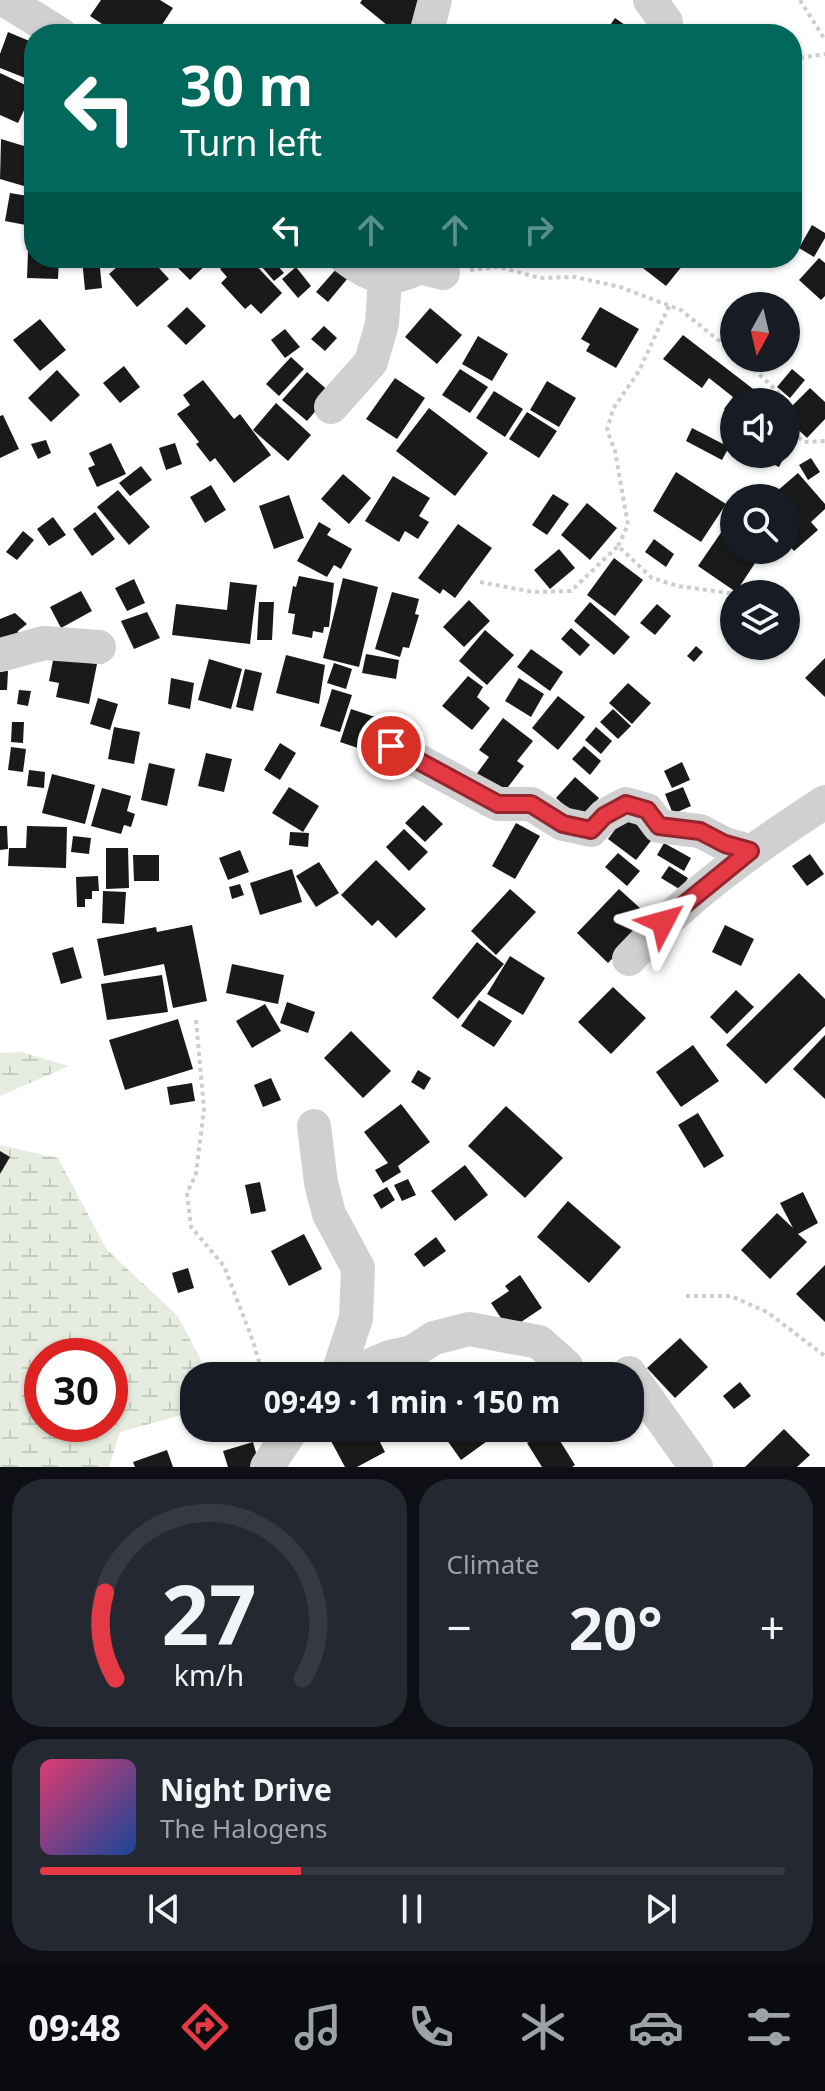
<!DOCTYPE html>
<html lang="en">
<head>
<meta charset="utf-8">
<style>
  body { margin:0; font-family:"Noto Sans",sans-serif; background:#242831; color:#f1f3f6; height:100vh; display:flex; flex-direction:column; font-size:30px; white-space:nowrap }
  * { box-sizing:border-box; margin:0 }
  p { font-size:26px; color:#9ea1a6 }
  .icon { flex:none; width:44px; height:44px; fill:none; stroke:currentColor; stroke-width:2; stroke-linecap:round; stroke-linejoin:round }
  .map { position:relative; height:1467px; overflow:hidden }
  .details { display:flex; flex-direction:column; gap:12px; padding:12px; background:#0d0f14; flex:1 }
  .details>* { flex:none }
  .hud { position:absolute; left:24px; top:24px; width:778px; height:244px; border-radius:32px; box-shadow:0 2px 6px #0004; background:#00695c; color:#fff; overflow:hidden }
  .needle { width:52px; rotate:188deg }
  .tools { position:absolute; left:720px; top:292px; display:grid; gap:16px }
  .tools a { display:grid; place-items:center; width:80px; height:80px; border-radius:50%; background:#171b24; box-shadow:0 2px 6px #0004; font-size:40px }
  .speed { position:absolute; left:24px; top:1338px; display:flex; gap:16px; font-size:40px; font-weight:700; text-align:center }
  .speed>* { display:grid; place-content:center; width:104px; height:104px; border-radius:50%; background:#171b24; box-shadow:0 2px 6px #0004; line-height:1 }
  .speed .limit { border:12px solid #d22; background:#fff; color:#111 }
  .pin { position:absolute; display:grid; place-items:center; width:68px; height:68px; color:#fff; margin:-34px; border:4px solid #fff; border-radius:50%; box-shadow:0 2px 8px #0007 }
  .me { position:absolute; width:88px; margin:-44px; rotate:51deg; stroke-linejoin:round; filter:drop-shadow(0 0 6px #0008) }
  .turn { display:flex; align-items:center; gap:28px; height:168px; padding:0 24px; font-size:36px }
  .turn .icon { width:104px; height:104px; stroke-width:2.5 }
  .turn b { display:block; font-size:56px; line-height:68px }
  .lanes { display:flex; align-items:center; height:76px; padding:0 24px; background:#0003; justify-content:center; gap:40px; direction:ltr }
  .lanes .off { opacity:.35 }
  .big { font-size:60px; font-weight:700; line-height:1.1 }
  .details .widget { flex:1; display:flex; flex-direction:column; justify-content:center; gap:12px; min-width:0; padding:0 28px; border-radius:32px; background:#242831 }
  .details .dial { align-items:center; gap:0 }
  .dial svg { height:208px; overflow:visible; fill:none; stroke:#363941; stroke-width:7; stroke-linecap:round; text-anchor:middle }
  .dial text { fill:#f1f3f6; stroke:none }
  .song { display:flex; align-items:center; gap:24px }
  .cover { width:96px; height:96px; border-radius:12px; background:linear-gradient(135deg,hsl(340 70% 55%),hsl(220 70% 35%)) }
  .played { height:8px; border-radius:4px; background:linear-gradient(90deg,#e63946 35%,#363941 35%) }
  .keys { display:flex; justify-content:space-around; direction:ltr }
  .heat { display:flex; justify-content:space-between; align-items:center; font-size:44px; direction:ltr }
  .details .tiles { flex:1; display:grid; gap:12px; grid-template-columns:1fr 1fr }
  .widget:last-child { grid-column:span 2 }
  .trip { position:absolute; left:180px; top:1362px; width:464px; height:80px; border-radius:32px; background:#171b24; box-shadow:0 2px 6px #0004; font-weight:700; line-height:80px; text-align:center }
  .menu { display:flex; height:128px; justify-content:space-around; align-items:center; background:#090b0e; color:#9ea1a6 }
  .menu .icon { width:56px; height:56px }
  .menu .selected { color:#e63946 }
  .menu b { font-size:36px; color:#f1f3f6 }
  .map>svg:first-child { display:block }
  .wetland { fill:url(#wetland-marsh); fill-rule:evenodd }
  .building { fill:#1a1a1a }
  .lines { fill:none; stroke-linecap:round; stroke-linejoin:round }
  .path { stroke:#cdcdcd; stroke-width:4; stroke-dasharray:4 4; stroke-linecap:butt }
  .minor { stroke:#d0d0d0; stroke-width:34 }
  .route-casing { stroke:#96252e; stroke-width:20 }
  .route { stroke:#e63946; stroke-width:14 }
</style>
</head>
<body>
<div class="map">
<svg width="825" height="1467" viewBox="0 0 825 1467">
  <defs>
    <pattern id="wetland-marsh" width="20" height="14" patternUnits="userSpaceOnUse" patternTransform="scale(2)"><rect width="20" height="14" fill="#e6ecdf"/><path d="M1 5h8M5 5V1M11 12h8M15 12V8" fill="none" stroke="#c6cbc0"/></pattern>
  </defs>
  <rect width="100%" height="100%" fill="#fff"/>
  <!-- wetland -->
  <g class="wetland">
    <polygon points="21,1052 69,1066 0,1096 0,1053"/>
    <path d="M 0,1145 L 58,1158 L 107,1250 L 177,1315 L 206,1369 L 202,1376 L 194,1376 L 194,1394 L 185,1414 L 120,1432 L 109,1467 L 0,1467 ZM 42,1356 L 110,1356 L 110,1424 L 42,1424 Z"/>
  </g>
  <!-- building -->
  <g class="building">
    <polygon points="101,0 160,0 173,8 156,34 117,34 90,16"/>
    <polygon points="362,0 423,0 411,34 398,34 360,3"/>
    <polygon points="615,18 638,34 604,34"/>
    <polygon points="8,32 34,43 33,81 0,68 0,54"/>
    <polygon points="0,73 34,89 18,123 0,115"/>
    <polygon points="1,139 34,149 34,189 0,179"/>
    <polygon points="10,193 34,197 31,226 5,221"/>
    <polygon points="812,225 825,233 825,238 814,257 799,248"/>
    <polygon points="28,252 34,252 34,258 59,258 58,279 27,278"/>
    <polygon points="99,258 102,288 85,290 82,259"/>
    <polygon points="127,258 150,258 169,279 137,307 109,274"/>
    <polygon points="168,258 213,258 190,280"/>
    <polygon points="231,258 249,258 282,293 261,314 251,304 245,309 221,283 227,277 220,269"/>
    <polygon points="254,258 271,258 284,273 274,281"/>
    <polygon points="541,258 563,258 557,268"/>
    <polygon points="630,258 674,258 683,265 666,286"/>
    <polygon points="819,258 825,263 825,296 821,300 799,280"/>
    <polygon points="296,267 311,286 298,298 282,279"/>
    <polygon points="337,268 348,278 328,302 316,292"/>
    <polygon points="187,307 206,326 186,345 167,326"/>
    <polygon points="600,307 639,329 616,368 586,351 590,344 581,339"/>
    <polygon points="430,308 462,335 437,364 405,337"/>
    <polygon points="40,319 66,350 40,371 13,340"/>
    <polygon points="324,326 337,338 325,351 311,339"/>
    <polygon points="285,329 300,347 285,358 271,340"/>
    <polygon points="683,335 761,395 756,402 734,402 734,417 724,409 733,397 709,378 702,388 663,359"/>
    <polygon points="478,336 508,354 492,381 462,364"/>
    <polygon points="291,357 304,369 279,396 266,384"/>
    <polygon points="124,366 140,387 120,403 103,383"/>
    <polygon points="460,369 488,387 470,413 442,395"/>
    <polygon points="792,369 805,380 790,398 777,387"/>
    <polygon points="57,370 80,395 51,422 28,398"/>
    <polygon points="307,372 331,393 307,421 282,400"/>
    <polygon points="395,378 425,398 397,439 366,419"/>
    <polygon points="203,380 234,419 240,414 271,455 234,483 215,458 210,462 196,444 199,442 177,414 190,405 183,395"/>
    <polygon points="547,381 576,398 559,427 530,410"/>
    <polygon points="810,388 825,402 825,419 807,438 786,418 786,412"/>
    <polygon points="494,391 523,409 505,437 476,418"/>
    <polygon points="276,403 311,435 288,461 253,430"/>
    <polygon points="429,408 488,453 455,496 396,451"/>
    <polygon points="527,412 557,431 539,458 509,439"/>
    <polygon points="3,415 19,449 0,458 0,416"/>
    <polygon points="692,428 729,447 722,460 686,441"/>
    <polygon points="786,434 794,438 779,467 754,454 786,454"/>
    <polygon points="46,440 51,453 38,459 31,444"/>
    <polygon points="111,443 126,474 97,487 88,468 95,465 89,453"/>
    <polygon points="175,443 182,464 166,470 159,448"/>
    <polygon points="811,458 820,472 808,480 799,465"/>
    <polygon points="141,466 152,480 130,496 119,483"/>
    <polygon points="676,472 726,504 701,542 653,511"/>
    <polygon points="798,473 825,504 825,509 811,522 818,530 794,551 786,542 786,498 769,498"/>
    <polygon points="343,474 371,498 349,524 321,499"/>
    <polygon points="393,476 430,498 419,516 429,522 418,539 405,531 399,542 365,521"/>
    <polygon points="211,485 226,510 205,523 190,497"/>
    <polygon points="118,490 150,527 129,545 97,507"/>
    <polygon points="553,494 569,504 547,535 532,525"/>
    <polygon points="289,495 304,538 274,549 259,506"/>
    <polygon points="587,503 617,528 590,560 561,535"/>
    <polygon points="95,512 115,539 92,556 73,529"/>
    <polygon points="53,517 66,535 49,546 37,529"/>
    <polygon points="731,518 734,520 734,550 755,550 761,554 736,592 698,566"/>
    <polygon points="319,522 331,529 327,535 352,549 341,569 334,565 327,577 297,561"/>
    <polygon points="458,524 492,548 455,598 443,589 440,594 418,578"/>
    <polygon points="23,531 34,540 17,560 6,552"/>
    <polygon points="654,539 674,554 666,567 645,552"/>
    <polygon points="559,549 575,568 550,589 534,570"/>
    <polygon points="614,558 643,580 615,616 587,595"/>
    <polygon points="299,576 334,583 329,627 324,627 323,633 313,631 312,638 292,634 295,614 288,613 293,586 296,587"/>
    <polygon points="343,578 378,587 359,667 323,658"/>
    <polygon points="134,579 145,603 127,611 115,588"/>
    <polygon points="230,582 257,585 250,644 172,635 176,604 227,610"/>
    <polygon points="81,591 92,611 61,628 50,607"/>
    <polygon points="392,592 419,599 415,614 419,615 409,648 403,647 400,657 375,649"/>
    <polygon points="469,600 490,621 464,647 443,627"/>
    <polygon points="259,602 274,602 272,640 257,640"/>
    <polygon points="590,602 630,637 614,655 574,621"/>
    <polygon points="657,604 671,616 655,635 640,623"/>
    <polygon points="147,612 160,638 134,649 121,621"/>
    <polygon points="15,613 27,624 18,631 15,646 0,647 0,619"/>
    <polygon points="571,628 590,645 580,656 561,639"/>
    <polygon points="485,630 514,655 487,685 459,661"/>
    <polygon points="696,646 703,652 694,662 687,656"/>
    <polygon points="531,649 563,672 550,691 517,667"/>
    <polygon points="366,654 399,660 396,679 362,673"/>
    <polygon points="54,655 97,664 89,704 56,697 59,683 49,681"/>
    <polygon points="286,655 325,665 319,704 276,693"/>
    <polygon points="825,658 825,697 805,678"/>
    <polygon points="209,659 242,669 231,709 198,700"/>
    <polygon points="334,663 352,669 346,689 327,683"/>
    <polygon points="245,669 262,673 253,711 236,707"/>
    <polygon points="0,671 8,671 7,690 0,690"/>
    <polygon points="468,676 483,687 477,697 490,708 472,730 442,706"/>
    <polygon points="171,678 194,683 190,709 168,704"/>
    <polygon points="519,678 544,694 531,717 505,701"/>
    <polygon points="628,683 651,703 632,724 609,703"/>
    <polygon points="332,689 352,695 340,732 320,726"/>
    <polygon points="19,690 31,691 28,706 17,704"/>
    <polygon points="558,696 585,717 558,750 532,728"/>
    <polygon points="98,698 118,704 110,730 90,724"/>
    <polygon points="351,709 387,721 376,754 340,742"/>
    <polygon points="613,709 631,726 618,739 600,722"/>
    <polygon points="503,718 533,741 517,761 524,766 502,795 475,776 489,757 479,750"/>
    <polygon points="12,722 24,722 23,743 11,742"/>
    <polygon points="114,727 140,732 134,764 108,759"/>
    <polygon points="596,727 612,741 601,754 585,740"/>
    <polygon points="280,743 296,753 280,780 264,770"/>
    <polygon points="584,746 601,761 590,775 572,759"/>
    <polygon points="11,747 26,749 23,772 8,770"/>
    <polygon points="206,753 232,759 224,792 198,786"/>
    <polygon points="682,762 690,780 672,788 664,771"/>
    <polygon points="149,763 175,769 167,806 141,800"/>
    <polygon points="29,770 45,772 44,788 27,786"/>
    <polygon points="52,774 95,785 85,824 42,813"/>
    <polygon points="575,777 599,798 580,819 556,798"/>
    <polygon points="289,787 319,806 303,832 272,813"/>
    <polygon points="683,787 691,806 673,814 665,794"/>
    <polygon points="102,788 131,796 127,811 135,814 131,827 124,825 121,834 91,826"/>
    <polygon points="423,805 443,824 425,842 405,823"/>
    <polygon points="625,816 654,837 636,860 608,839"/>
    <polygon points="516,823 540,836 515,879 492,866"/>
    <polygon points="0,826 7,826 8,849 0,850"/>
    <polygon points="27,826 67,827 66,868 8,866 9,848 26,848"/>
    <polygon points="404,829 428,852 409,871 386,847"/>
    <polygon points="290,832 309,833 308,847 289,845"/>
    <polygon points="73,836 91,838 89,854 71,852"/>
    <polygon points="664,843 691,858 684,871 657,855"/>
    <polygon points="106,848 128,848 129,888 106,889"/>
    <polygon points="240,850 249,872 228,880 219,858"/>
    <polygon points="618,853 640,871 627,886 605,867"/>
    <polygon points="810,854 824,874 807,886 792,866"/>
    <polygon points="133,855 159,855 159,881 134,881"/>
    <polygon points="376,860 426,909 396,938 378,920 372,926 341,895"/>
    <polygon points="319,862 339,893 316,907 296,876"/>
    <polygon points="669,866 688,878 681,890 661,878"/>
    <polygon points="292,869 302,902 260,915 250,883"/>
    <polygon points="98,876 99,891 92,891 92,899 85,899 85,907 77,907 76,877"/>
    <polygon points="240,884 244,895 232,899 229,887"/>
    <polygon points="510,889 536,912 496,955 471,931"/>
    <polygon points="619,889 651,918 608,963 577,933"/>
    <polygon points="103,891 126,892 124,924 102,923"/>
    <polygon points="192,925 207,1001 173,1008 164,964 104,976 97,939 156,927 157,932"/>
    <polygon points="725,925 754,939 741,966 712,952"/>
    <polygon points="477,942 504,964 458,1019 432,998"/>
    <polygon points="73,947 82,978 61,984 52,953"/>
    <polygon points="510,956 545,978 523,1015 487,994"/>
    <polygon points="232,964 284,975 278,1004 226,993"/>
    <polygon points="799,973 825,999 825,1026 766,1084 726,1045"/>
    <polygon points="162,975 168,1012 107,1020 101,984"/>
    <polygon points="613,987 646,1018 611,1054 578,1022"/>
    <polygon points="736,990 754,1007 727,1034 710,1017"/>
    <polygon points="479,1000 512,1021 494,1047 461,1026"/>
    <polygon points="287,1002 315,1012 308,1033 280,1023"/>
    <polygon points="265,1004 281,1031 252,1048 236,1021"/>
    <polygon points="178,1019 193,1069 125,1090 109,1040"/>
    <polygon points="351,1031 391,1071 363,1098 324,1058"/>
    <polygon points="825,1035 825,1099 793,1069"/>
    <polygon points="693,1045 719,1081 681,1107 656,1072"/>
    <polygon points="418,1070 431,1078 424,1090 411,1082"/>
    <polygon points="271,1078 281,1100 263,1107 254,1085"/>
    <polygon points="192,1083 195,1101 170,1105 167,1087"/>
    <polygon points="401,1104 430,1142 398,1166 401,1172 383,1183 375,1170 388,1163 364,1132"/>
    <polygon points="506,1106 563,1158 525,1198 468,1146"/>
    <polygon points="698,1113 724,1156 704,1168 678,1125"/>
    <polygon points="0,1151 10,1157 0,1174"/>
    <polygon points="465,1165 488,1195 455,1221 431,1191"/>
    <polygon points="408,1179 416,1195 402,1201 394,1185"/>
    <polygon points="260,1182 266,1211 251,1214 245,1185"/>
    <polygon points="387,1187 395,1200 381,1209 373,1195"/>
    <polygon points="803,1192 818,1223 798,1234 807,1242 770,1279 741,1250 777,1213 793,1228 780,1203"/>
    <polygon points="568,1201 621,1247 589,1283 537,1237"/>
    <polygon points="304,1234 322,1269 289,1286 271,1251"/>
    <polygon points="436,1237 446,1251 424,1267 414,1254"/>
    <polygon points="825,1265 825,1322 796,1294"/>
    <polygon points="188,1268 194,1288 178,1293 172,1273"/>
    <polygon points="520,1275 542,1308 509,1330 491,1303 509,1291 505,1286"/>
    <polygon points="680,1338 708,1367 675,1398 647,1368"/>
    <polygon points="740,1382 751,1396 734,1409 723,1396"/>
    <polygon points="324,1428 397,1428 378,1438 385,1452 357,1467 345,1467"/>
    <polygon points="455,1428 482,1428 490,1439 461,1460 444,1436"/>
    <polygon points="552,1428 575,1465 572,1467 542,1467 527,1443"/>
    <polygon points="784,1429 810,1455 797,1467 745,1467"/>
    <polygon points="253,1442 260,1467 228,1467 223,1451"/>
    <polygon points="167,1450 173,1467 135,1467 133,1462"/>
  </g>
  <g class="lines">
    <!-- path -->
    <g class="path">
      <polyline points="800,0 825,40"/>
      <polyline points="792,59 825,54"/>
      <polyline points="470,270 499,267 540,278 575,277 620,287 681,310 734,353"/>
      <polyline points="742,358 779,393 777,402"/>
      <polyline points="786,427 804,442 825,441"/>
      <polyline points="618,546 628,525 615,451 607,430 613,409 639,371 669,306"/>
      <polyline points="480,582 533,592 571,591 618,546 652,578 678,586 736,594"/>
      <polyline points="196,1020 204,1109 196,1174 187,1193 191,1227 224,1266 253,1341 263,1376"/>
      <polyline points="686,1296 731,1296 767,1312 825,1356"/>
    </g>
    <!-- minor -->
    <g class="minor">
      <polyline points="5,0 60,34"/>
      <polyline points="650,0 666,22 666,34"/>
      <polyline points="426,34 435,0"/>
      <path d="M 346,258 C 372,278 390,283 419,267 L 443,273"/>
      <polyline points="331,407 371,362 382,324 385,278"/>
      <polyline points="0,655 44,643 99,647"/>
      <polyline points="391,746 498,804 531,804 563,824 591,830 604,816 626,804 647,810 659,826 700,831 725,844 750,851"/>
      <path d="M 629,959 C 686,896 754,848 825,802"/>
      <polyline points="314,1126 321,1183 329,1214 358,1268 356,1318 337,1376"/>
      <polyline points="629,1373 696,1467"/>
      <polyline points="345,1376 390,1357 412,1352 434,1338 469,1329 539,1342 566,1366"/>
      <polyline points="267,1467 293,1428"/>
    </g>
  </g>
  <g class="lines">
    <defs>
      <polyline id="route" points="391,746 498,804 531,804 563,824 591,830 604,816 626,804 647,810 659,826 700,831 725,844 750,851 663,922"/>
    </defs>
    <!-- route casing -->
    <use href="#route" class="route-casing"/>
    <!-- route -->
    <use href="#route" class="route"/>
  </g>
</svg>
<div class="tools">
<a><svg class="needle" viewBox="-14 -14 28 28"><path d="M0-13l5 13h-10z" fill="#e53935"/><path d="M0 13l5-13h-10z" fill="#9ea1a6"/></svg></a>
<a><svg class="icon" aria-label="sound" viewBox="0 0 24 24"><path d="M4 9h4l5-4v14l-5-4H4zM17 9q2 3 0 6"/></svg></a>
<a><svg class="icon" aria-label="search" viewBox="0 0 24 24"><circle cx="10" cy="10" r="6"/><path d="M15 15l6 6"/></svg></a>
<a><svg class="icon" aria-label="layers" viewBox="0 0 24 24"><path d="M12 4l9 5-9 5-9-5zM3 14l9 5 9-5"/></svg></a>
</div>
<div class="speed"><div class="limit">30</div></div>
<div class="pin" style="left:391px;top:746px;background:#d93025"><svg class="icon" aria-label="arrive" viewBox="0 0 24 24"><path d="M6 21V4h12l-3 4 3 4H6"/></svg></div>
<svg class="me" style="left:663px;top:922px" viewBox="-20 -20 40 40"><path d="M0-17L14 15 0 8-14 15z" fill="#e63946" stroke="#fff" stroke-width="4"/></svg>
<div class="trip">09:49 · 1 min · 150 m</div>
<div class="hud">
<div class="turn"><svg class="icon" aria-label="left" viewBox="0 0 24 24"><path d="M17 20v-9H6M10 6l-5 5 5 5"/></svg><div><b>30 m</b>Turn left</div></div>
<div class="lanes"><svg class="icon" aria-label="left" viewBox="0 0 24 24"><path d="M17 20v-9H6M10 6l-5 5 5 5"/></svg><svg class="icon off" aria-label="ahead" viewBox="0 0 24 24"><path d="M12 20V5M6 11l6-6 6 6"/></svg><svg class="icon off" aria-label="ahead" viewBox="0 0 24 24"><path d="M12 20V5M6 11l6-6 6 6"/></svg><svg class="icon off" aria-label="right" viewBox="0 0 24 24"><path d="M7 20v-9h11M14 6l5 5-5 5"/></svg></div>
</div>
</div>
<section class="details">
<div class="tiles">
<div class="widget dial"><svg viewBox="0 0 100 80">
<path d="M14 69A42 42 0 1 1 86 69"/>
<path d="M14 69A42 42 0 0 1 10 36" stroke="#e63946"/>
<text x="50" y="56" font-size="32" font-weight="700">27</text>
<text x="50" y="72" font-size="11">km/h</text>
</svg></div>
<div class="widget"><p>Climate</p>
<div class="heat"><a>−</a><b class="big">20°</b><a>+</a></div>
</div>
<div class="widget">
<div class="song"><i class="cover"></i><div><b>Night Drive</b><p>The Halogens</p></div></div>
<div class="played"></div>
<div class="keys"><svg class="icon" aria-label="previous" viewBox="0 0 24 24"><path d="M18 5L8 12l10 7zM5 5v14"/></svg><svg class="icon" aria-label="pause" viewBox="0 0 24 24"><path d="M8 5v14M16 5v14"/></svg><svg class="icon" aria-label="next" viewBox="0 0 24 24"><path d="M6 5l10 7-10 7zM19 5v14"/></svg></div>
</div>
</div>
</section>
<nav class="menu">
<b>09:48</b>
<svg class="icon selected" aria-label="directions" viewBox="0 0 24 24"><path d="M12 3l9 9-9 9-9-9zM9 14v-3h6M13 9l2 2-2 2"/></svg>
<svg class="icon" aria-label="music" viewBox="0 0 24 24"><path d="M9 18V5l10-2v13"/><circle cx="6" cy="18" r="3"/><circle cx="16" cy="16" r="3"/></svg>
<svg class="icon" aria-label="phone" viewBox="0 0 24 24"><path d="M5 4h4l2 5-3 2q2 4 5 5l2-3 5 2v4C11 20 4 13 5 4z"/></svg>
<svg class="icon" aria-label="climate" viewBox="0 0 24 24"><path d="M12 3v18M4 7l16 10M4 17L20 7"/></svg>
<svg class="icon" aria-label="car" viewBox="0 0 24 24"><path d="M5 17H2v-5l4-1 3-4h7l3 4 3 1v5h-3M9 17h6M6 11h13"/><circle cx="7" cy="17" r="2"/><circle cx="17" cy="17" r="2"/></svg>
<svg class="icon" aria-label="filters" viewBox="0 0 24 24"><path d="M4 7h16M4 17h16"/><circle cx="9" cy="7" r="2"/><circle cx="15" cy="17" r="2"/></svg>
</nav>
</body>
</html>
